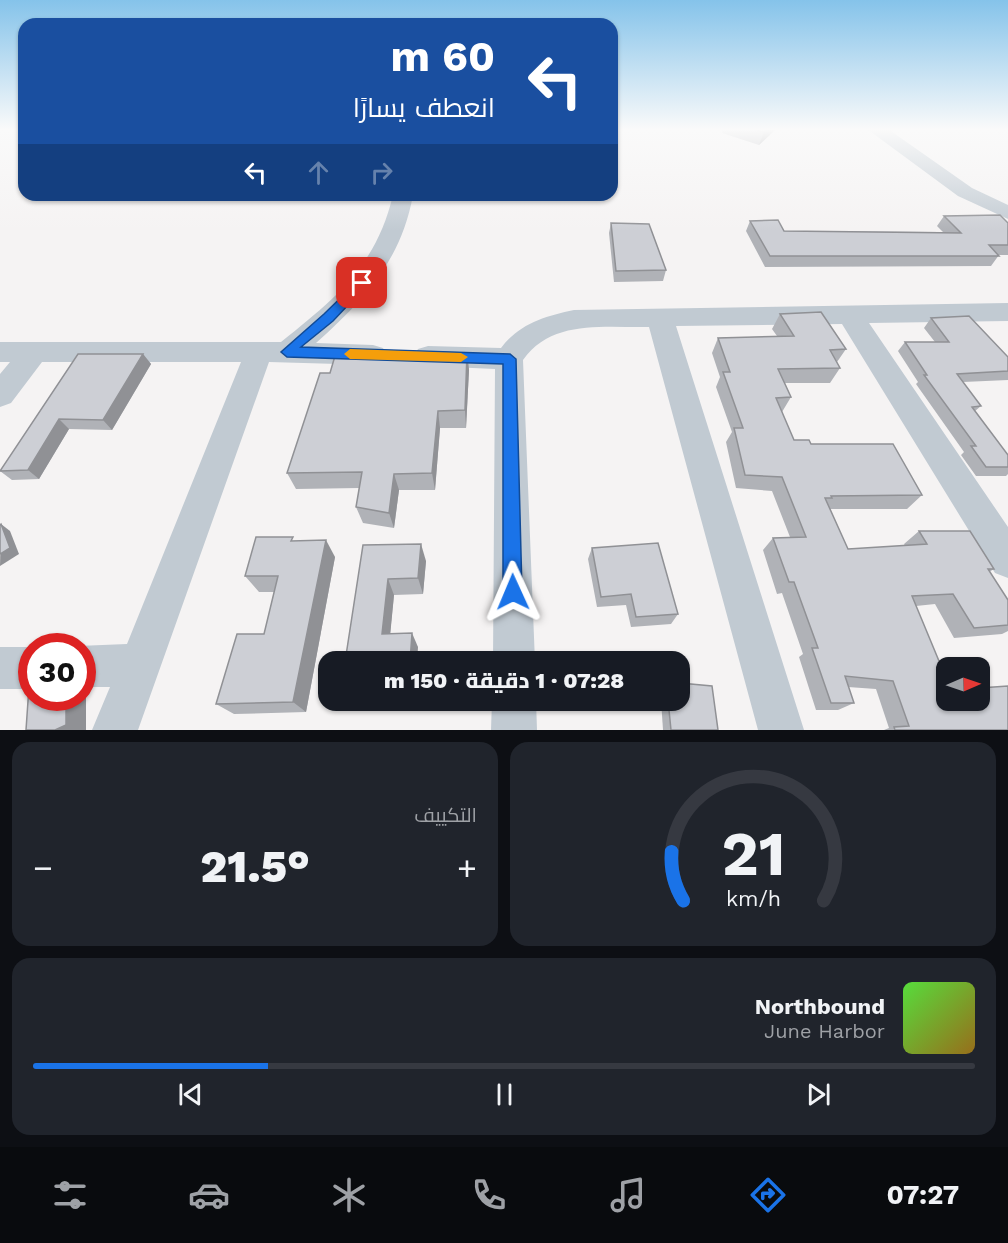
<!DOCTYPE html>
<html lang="ar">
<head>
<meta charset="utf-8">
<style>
  body { margin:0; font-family:"Work Sans",Cairo,sans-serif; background:#20242c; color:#f1f3f6; direction:rtl; height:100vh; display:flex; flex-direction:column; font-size:22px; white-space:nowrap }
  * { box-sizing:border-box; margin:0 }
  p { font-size:20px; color:#9ea1a6 }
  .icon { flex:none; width:33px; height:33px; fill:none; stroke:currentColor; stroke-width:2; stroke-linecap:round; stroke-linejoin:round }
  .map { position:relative; height:730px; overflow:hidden; direction:ltr }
  .panel { display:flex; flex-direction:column; gap:12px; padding:12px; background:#0d0f14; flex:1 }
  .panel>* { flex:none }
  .banner { position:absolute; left:18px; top:18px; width:600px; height:183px; border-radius:18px; box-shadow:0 2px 4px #0004; direction:rtl; background:#1a4fa0; color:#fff; overflow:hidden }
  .needle { width:39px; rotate:88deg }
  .buttons { position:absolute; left:936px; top:657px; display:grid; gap:12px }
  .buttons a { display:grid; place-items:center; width:54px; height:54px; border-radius:12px; background:#171b24; box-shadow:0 2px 4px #0004; font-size:30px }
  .speed { position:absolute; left:18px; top:633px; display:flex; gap:12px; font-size:30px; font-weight:700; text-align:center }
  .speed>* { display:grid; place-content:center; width:78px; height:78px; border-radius:50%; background:#171b24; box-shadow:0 2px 4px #0004; line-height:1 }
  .speed .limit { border:9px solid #d22; background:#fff; color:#111 }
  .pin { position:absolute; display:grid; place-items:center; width:51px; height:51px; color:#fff; margin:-26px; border-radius:12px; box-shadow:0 3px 9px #0006 }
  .me { position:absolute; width:66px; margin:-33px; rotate:359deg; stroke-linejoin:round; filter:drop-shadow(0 0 4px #0008) }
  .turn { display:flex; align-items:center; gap:21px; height:126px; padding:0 24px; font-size:27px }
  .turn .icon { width:78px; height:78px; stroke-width:2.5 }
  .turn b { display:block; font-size:42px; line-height:51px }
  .lanes { display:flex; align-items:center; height:57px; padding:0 24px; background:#0003; justify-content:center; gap:30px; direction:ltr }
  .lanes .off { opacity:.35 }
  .big { font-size:45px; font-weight:800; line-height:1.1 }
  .panel .tile { flex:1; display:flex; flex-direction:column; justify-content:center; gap:9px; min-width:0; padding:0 21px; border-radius:18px; background:#20242c }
  .panel .dial { align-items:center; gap:0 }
  .dial svg { height:156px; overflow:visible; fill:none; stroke:#363941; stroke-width:7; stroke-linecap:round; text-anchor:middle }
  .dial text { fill:#f1f3f6; stroke:none }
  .song { display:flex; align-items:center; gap:18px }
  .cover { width:72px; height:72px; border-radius:9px; background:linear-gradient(135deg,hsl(110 70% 55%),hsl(40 70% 35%)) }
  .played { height:6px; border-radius:3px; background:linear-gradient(90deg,#1a73e8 25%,#363941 25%) }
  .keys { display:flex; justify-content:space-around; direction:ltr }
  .heat { display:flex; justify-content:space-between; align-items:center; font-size:33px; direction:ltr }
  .panel .tiles { flex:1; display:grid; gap:12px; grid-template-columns:1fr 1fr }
  .tile:last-child { grid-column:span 2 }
  .trip { position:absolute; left:318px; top:651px; width:372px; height:60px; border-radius:18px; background:#171b24; box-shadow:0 2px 4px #0004; font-weight:800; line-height:60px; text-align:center; direction:rtl }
  .menu { display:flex; height:96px; justify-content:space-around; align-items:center; background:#090b0e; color:#9ea1a6 }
  .menu .icon { width:42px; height:42px }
  .menu .on { color:#1a73e8 }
  .menu b { font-size:27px; color:#f1f3f6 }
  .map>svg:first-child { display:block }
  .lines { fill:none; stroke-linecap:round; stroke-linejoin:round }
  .minor { fill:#c1cad2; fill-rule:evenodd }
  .wall { fill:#b0b2b7 }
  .shaded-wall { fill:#909195 }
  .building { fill:#cdcfd5; stroke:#909195; stroke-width:1.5 }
  .route { fill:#1a73e8; stroke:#114b97; stroke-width:1.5 }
  .slow { fill:#f59e0b }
</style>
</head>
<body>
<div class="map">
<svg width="1008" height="730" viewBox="0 0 1008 730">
  <rect width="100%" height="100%" fill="#f5f3f3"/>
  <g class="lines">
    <!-- minor -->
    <g class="minor">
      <polygon points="867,129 888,129 972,188 1008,205 1008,219 958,196"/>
      <path d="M 393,195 L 413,195 C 401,261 364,300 316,343 L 373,345 L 383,348 L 387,355 L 383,362 L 373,365 L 269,362 L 138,730 L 92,730 L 110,687 L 82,687 L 82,646 L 78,646 L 127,644 L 241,362 L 42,362 L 11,403 L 0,407 L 0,374 L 10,362 L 0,362 L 0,342 L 281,342 C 336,298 376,266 393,195 Z"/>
      <path d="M 1008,303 L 1008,321 L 869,323 L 1008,527 L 1008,578 L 995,573 L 842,324 L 676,326 L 804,730 L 758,730 L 649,327 C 604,328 552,319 523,360 L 535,662 L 493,662 L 495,369 L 428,366 L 418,363 L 414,356 L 418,349 L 428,346 L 501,348 C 519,324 545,316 574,310 Z"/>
      <rect x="0" y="647" width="32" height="42"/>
      <polygon points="492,700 536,700 537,730 491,730"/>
    </g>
  </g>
  <!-- wall -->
  <g class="wall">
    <polygon points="723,129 776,129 759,145 722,133"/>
    <polygon points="944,216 1008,223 1008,255 999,255 991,266 765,267 746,231 750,221 784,231 943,232 937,226"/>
    <polygon points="611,223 666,270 663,281 614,282 609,233"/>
    <polygon points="780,314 846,349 837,362 840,368 830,383 785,383 791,397 782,412 794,440 811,444 922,495 907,509 830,509 848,549 905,546 904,544 919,531 994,569 989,572 1008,600 1008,631 1002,634 954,638 935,604 916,606 939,661 1008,730 884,730 889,728 876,689 848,687 854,703 838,710 816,710 799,657 803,654 782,593 777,594 763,550 773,538 790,537 772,491 736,488 726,442 732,432 716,387 720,377 712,353 718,338 777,336 772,329"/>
    <polygon points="931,318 1008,357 1008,380 963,382 981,406 975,411 1008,455 1008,474 1006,476 976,476 961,455 964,452 916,384 918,382 898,351 905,342 935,342 924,328"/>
    <polygon points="467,353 469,370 466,428 440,428 435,490 399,490 394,528 363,523 356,507 359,488 296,489 287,473"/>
    <polygon points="78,354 143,354 151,364 112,430 69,429 39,479 12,480 0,471"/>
    <polygon points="296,541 335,557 306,712 234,714 216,704 264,634 274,592 259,592 245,576"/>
    <polygon points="363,545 426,561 423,594 394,595 390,634 418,647 345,662"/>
    <polygon points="592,548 678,614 671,624 631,627 626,605 597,607 588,559"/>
    <polygon points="347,700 414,700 414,702 350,704"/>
    <polygon points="661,700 680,700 718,730 663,730"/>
  </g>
  <!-- shaded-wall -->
  <g class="shaded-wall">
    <polygon points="767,129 776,129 759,145 764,132"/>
    <polygon points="467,353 469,370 466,428 465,410"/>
    <polygon points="143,354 151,364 112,430 103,420"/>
    <polygon points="438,411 440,428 435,490 432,473"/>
    <polygon points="59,419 69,429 39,479 28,470"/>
    <polygon points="394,474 399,490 394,528 389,513"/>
    <polygon points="1,524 10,531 19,554 0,566"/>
    <polygon points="326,540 335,557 306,712 293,702"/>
    <polygon points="421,544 426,561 423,594 418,578"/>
    <polygon points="388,579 394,595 389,647 382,634"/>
    <polygon points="412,633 418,647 417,662 410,662"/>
    <polygon points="82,688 86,689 86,730 55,730 66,698 82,698"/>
  </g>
  <!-- building -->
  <g class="building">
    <polygon points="754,129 767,129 764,132"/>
    <polygon points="1000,215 1008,223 1008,245 989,245 999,256 770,256 750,221 778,220 784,231 961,233 944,216"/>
    <polygon points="611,223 649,224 666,270 616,271"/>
    <polygon points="821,312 846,349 830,350 840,368 778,369 791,397 776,398 794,440 809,440 811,444 893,444 922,495 831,496 832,498 825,498 848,549 927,544 919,531 970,531 994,569 988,569 1008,600 1008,625 974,628 953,594 912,596 939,661 958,661 962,668 946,668 946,700 980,700 980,688 1008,686 1008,730 895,730 894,727 909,726 893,681 845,676 854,703 831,703 812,648 818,648 794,582 789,582 773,538 806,537 782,477 745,475 734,428 743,428 723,372 730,372 718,338 794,336 780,314"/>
    <polygon points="969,316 1008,357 1008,371 957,374 981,406 972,407 1008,455 1008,467 986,467 971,446 976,446 924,375 927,375 905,342 949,342 931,318"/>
    <polygon points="337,349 467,353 465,410 438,411 432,473 394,474 389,513 356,507 362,472 287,473 320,373 330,373"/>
    <polygon points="78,354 143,354 103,420 59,419 28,470 0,471"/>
    <polygon points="1,524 10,548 0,554 0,525"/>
    <polygon points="256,537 293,537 291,541 326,540 293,702 216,704 237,634 264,634 278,576 245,576"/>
    <polygon points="658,543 678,614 636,617 631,594 601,597 592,548"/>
    <polygon points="421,544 418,578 388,579 382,634 412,633 410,662 345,662 363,545"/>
    <polygon points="32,671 32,698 66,698 66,725 55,730 26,730 30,672"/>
    <polygon points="680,683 712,686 718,730 671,730 668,700 680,700"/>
  </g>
  <!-- sky -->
  <linearGradient id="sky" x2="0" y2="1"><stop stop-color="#85c3ea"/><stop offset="0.56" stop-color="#fafafa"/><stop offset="1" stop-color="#fafafa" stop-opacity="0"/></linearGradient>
  <rect width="1008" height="231" fill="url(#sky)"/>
  <!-- route -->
  <polygon class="route" points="362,280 368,283 366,286 333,321 301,347 510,354 516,359 522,592 519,598 513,601 506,598 503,592 503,364 287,357 281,352 324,314 358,281"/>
  <!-- slow -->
  <polygon class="slow" points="350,349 461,353 468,357 461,362 350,359 344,354"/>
</svg>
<div class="buttons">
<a><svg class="needle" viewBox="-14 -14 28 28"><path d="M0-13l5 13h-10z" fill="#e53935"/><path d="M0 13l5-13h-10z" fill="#9ea1a6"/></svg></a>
</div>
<div class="speed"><div class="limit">30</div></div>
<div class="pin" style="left:362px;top:283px;background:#d93025"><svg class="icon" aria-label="arrive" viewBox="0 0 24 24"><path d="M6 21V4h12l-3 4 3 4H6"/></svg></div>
<svg class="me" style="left:513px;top:592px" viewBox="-20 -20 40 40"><path d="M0-17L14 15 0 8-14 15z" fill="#1a73e8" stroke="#fff" stroke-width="4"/></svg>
<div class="trip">07:28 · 1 دقيقة · 150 m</div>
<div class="banner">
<div class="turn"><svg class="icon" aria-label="left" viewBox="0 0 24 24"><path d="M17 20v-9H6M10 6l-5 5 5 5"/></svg><div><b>60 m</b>انعطف يسارًا</div></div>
<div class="lanes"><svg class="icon" aria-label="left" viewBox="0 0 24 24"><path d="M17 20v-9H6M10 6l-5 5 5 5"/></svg><svg class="icon off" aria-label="ahead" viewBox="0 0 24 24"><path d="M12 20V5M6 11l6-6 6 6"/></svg><svg class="icon off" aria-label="right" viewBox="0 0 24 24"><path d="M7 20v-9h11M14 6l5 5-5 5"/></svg></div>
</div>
</div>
<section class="panel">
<div class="tiles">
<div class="tile dial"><svg viewBox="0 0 100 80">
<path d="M14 69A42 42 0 1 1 86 69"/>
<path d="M14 69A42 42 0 0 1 8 44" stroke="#1a73e8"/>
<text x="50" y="56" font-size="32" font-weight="700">21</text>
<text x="50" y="72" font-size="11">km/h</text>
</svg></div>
<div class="tile"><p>التكييف</p>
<div class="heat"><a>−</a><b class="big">21.5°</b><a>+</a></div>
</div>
<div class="tile">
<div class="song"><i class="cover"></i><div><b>Northbound</b><p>June Harbor</p></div></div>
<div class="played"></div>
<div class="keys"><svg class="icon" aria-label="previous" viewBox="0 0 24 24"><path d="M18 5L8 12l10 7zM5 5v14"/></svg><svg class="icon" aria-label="pause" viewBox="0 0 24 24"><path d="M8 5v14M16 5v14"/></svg><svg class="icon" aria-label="next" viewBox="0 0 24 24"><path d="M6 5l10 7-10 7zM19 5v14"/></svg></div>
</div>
</div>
</section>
<nav class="menu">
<b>07:27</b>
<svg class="icon on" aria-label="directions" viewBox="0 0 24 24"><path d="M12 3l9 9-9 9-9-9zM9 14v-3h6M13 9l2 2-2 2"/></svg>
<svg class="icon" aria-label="music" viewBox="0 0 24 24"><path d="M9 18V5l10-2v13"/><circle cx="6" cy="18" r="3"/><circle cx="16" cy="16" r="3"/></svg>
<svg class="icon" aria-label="phone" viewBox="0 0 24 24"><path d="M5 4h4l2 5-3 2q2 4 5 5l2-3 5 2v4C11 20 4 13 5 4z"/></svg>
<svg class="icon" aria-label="climate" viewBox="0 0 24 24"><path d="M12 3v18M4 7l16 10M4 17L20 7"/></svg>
<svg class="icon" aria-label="car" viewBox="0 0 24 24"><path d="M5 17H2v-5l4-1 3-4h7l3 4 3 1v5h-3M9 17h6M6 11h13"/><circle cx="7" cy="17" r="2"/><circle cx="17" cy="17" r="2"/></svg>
<svg class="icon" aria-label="filters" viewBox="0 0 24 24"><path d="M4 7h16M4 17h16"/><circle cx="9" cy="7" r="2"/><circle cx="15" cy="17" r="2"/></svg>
</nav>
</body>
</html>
